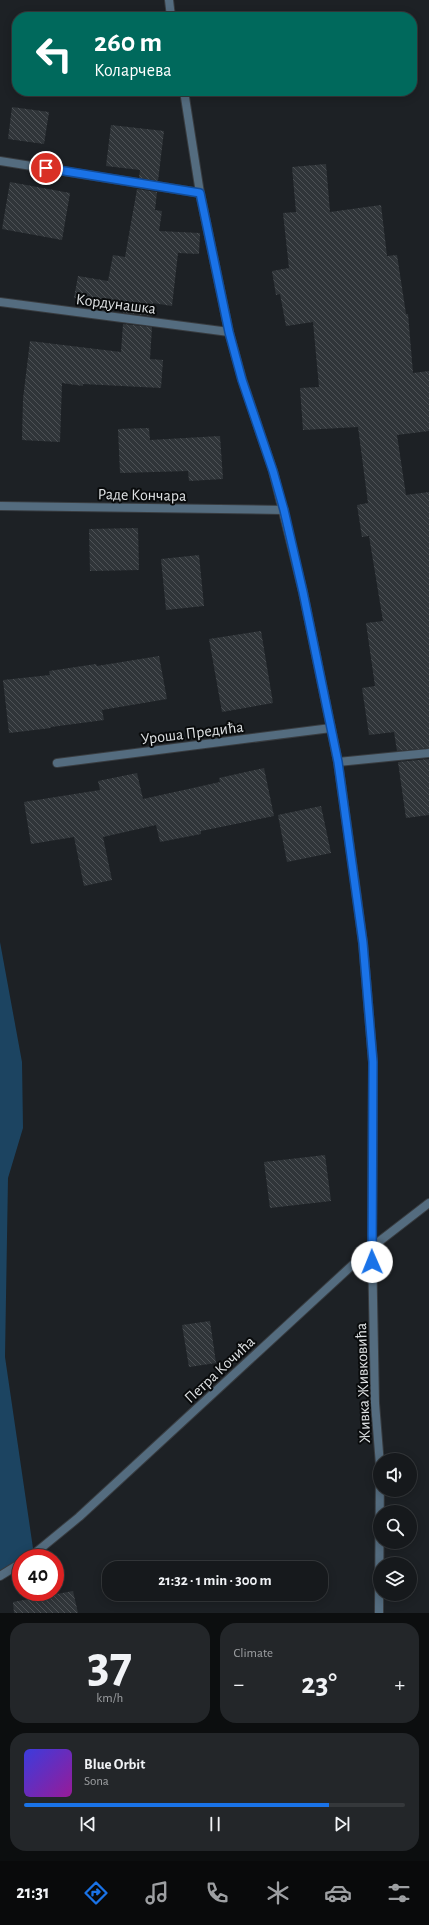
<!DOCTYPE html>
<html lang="en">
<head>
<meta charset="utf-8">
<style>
  body { margin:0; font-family:"Alegreya Sans",sans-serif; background:#232629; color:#f1f3f6; height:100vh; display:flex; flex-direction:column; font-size:15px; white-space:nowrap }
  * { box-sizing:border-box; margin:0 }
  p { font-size:13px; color:#9ea0a3 }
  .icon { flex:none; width:22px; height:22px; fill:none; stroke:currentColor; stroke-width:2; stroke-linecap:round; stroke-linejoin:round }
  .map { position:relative; height:1613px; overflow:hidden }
  .sheet { display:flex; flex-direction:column; gap:10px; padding:10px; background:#0c0e0f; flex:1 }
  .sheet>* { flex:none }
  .top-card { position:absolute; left:12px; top:12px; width:405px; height:84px; border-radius:16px; box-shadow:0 2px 10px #0003,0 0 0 1px #35383b; background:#00695c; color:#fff; overflow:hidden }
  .buttons { position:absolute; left:373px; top:1453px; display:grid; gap:8px }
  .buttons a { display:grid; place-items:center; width:44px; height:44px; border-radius:50%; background:#16191c; box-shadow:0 2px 10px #0003,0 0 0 1px #35383b; font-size:20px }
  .speed { position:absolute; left:12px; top:1549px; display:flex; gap:8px; font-size:20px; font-weight:700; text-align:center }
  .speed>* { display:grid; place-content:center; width:52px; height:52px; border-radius:50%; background:#16191c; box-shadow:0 2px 10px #0003,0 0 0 1px #35383b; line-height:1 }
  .speed .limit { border:6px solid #d22; background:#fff; color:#111 }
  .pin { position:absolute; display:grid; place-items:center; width:34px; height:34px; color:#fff; margin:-17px; border:2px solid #fff; border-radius:50%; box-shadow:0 1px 4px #0007 }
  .me { position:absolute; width:44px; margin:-22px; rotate:359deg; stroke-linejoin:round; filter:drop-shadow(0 0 3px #0008) }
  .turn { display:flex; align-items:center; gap:14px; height:84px; padding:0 16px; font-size:18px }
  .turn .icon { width:52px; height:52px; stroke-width:2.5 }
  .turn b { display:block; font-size:28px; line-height:34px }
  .big { font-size:30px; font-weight:600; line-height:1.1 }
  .sheet .tile { flex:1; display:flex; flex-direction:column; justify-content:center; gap:6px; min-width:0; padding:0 14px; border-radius:16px; background:#232629 }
  .sheet .dial { align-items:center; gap:0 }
  .dial b { font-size:52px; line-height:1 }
  .song { display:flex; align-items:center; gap:12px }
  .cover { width:48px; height:48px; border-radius:6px; background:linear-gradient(135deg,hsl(240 70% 55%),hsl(300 70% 35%)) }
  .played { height:4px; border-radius:2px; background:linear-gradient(90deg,#1a73e8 80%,#35383b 80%) }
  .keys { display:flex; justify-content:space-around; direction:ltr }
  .heat { display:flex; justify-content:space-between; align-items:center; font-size:22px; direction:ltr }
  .sheet .tiles { flex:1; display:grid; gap:10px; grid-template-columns:1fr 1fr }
  .tile:last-child { grid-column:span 2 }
  .trip { position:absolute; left:102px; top:1561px; width:226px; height:40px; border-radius:16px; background:#16191c; box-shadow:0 2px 10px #0003,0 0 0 1px #35383b; font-weight:600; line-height:40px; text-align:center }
  .tabs { display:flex; height:64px; justify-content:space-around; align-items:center; background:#090a0b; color:#9ea0a3 }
  .tabs .icon { width:28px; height:28px }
  .tabs .active { color:#1a73e8 }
  .tabs b { font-size:18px; color:#f1f3f6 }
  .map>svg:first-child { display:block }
  .grass { fill:#1c4461 }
  .building { fill:url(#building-back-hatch) }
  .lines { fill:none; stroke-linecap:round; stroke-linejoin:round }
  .minor-casing { stroke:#383c40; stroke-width:10 }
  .tertiary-casing { stroke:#383c40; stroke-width:10 }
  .minor { stroke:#546c7f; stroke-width:8 }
  .tertiary { stroke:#546c7f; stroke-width:8 }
  .route-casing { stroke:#114b97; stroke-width:10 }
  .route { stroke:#1a73e8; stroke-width:7 }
  .labels { text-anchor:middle; stroke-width:4; stroke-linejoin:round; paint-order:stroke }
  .street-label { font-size:16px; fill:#dee1e3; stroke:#090b0c }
</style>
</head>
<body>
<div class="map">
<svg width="429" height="1613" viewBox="0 0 429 1613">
  <defs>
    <pattern id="building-back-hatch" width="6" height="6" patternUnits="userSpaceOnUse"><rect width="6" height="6" fill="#303539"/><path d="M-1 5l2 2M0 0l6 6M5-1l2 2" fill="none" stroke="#4e5256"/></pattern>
  </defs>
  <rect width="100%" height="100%" fill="#1d2125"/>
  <!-- grass -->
  <polygon class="grass" points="0,942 22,1062 23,1128 8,1178 5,1357 34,1555 29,1558 21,1558 21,1563 0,1576"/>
  <!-- building -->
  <g class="building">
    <polygon points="12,107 49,112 44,144 8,139"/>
    <polygon points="111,125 164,131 158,181 139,178 140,170 106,166"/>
    <polygon points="326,164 330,212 381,205 387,256 397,255 406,314 408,314 413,373 429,371 429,431 397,435 406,495 429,492 429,748 397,751 394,732 369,735 362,688 375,686 366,623 383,621 369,536 362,537 357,505 368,503 358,427 303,430 300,388 319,387 313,322 286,326 280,294 276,295 272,271 289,268 283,213 296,212 292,167"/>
    <polygon points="10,182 70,193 62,240 2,229"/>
    <polygon points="137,189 157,192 155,210 162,211 159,231 200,233 199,254 178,253 172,306 153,303 152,316 123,313 124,306 74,298 78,276 108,281 113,255 125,257"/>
    <polygon points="123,324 152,327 150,359 163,360 161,388 83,384 83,386 62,383 60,442 22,440 23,399 30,341 121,352"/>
    <polygon points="149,428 150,440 220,436 223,479 189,481 188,471 120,473 118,429"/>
    <polygon points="138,528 139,570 90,571 89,529"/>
    <polygon points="199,555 204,606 166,610 161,559"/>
    <polygon points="261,631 273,703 222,712 209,639"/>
    <polygon points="159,656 167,699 102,710 104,720 51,727 51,728 9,733 3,680 50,675 49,671 96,664 97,666"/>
    <polygon points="429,759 429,815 406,818 398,762"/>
    <polygon points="264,768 274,816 201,831 201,834 160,842 156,825 103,837 112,880 84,886 74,837 31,844 24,802 100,790 98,781 137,773 143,799 220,782 219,778"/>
    <polygon points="321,806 331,853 287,862 278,815"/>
    <polygon points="325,1155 331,1201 270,1208 264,1162"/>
    <polygon points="210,1321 216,1363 189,1367 182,1325"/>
    <polygon points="73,1591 78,1613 14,1613 13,1602"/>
  </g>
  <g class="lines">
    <defs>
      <g id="minor">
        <polyline points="0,161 200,193"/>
        <polyline points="0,302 229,332"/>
        <polyline points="0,506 284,510"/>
        <polyline points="338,762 429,753"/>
        <polyline points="57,763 331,728"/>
        <polyline points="29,1558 79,1517 372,1247"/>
        <polyline points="0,1576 21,1563"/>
      </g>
      <g id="tertiary">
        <polyline points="169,0 171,17"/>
        <polyline points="184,91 200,193 229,332 242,379 273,471 303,592 338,762 355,883 363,943 373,1062 372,1247 375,1403 380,1465 379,1613"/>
        <polyline points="372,1247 429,1203"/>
      </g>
    </defs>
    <!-- minor casing -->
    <use href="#minor" class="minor-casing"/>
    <!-- tertiary casing -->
    <use href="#tertiary" class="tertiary-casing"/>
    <!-- minor -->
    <use href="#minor" class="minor"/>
    <!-- tertiary -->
    <use href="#tertiary" class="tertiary"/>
  </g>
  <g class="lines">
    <defs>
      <polyline id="route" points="46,168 200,193 229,332 242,380 273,471 284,510 303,592 338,762 363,943 373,1062 372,1262"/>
    </defs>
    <!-- route casing -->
    <use href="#route" class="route-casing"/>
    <!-- route -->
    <use href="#route" class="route"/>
  </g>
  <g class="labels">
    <!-- street labels -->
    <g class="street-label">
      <text transform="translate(116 303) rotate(7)" y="6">Кордунашка</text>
      <text transform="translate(142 494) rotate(1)" y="6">Раде Кончара</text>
      <text transform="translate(192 732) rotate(-7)" y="6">Уроша Предића</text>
      <text transform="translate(219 1369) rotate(-43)" y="6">Петра Кочића</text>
      <text transform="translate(362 1383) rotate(-92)" y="6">Живка Живковића</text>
    </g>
  </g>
</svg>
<div class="buttons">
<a><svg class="icon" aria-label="sound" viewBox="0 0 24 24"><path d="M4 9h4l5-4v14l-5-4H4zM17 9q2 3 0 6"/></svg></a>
<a><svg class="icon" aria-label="search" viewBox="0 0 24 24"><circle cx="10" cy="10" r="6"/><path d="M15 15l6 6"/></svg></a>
<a><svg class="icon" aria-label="layers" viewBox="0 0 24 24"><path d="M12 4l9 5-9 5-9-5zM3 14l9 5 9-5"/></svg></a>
</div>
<div class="speed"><div class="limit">40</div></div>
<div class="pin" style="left:46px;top:168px;background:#d93025"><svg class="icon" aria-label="arrive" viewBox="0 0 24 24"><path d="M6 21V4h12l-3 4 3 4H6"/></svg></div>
<svg class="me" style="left:372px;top:1262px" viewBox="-20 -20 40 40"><circle r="19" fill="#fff"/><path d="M0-13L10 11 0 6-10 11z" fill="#1a73e8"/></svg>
<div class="trip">21:32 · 1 min · 300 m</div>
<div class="top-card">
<div class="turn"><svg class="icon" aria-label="left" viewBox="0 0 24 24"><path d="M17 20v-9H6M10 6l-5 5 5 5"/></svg><div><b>260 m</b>Коларчева</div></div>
</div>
</div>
<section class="sheet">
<div class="tiles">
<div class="tile dial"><b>37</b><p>km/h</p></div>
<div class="tile"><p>Climate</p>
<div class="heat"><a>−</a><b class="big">23°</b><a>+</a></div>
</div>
<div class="tile">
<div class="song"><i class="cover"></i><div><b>Blue Orbit</b><p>Sona</p></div></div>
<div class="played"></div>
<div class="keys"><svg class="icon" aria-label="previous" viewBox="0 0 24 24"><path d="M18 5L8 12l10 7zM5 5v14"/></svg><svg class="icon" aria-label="pause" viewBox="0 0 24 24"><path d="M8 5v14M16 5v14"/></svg><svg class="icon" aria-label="next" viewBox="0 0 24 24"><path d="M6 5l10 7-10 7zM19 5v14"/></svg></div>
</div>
</div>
</section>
<nav class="tabs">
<b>21:31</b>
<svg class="icon active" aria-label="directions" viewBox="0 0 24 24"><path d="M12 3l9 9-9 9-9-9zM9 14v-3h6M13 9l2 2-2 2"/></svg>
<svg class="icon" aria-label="music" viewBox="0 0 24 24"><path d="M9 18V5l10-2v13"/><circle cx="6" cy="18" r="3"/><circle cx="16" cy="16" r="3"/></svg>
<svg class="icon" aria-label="phone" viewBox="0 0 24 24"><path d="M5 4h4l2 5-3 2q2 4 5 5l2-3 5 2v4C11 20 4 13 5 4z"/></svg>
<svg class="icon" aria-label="climate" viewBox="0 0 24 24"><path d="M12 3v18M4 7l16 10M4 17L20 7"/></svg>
<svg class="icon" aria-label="car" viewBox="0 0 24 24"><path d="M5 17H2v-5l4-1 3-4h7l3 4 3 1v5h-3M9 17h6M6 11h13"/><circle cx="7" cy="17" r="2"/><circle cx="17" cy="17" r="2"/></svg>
<svg class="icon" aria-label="filters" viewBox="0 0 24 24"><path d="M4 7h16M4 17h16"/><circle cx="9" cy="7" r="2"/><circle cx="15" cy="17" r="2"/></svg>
</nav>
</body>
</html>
